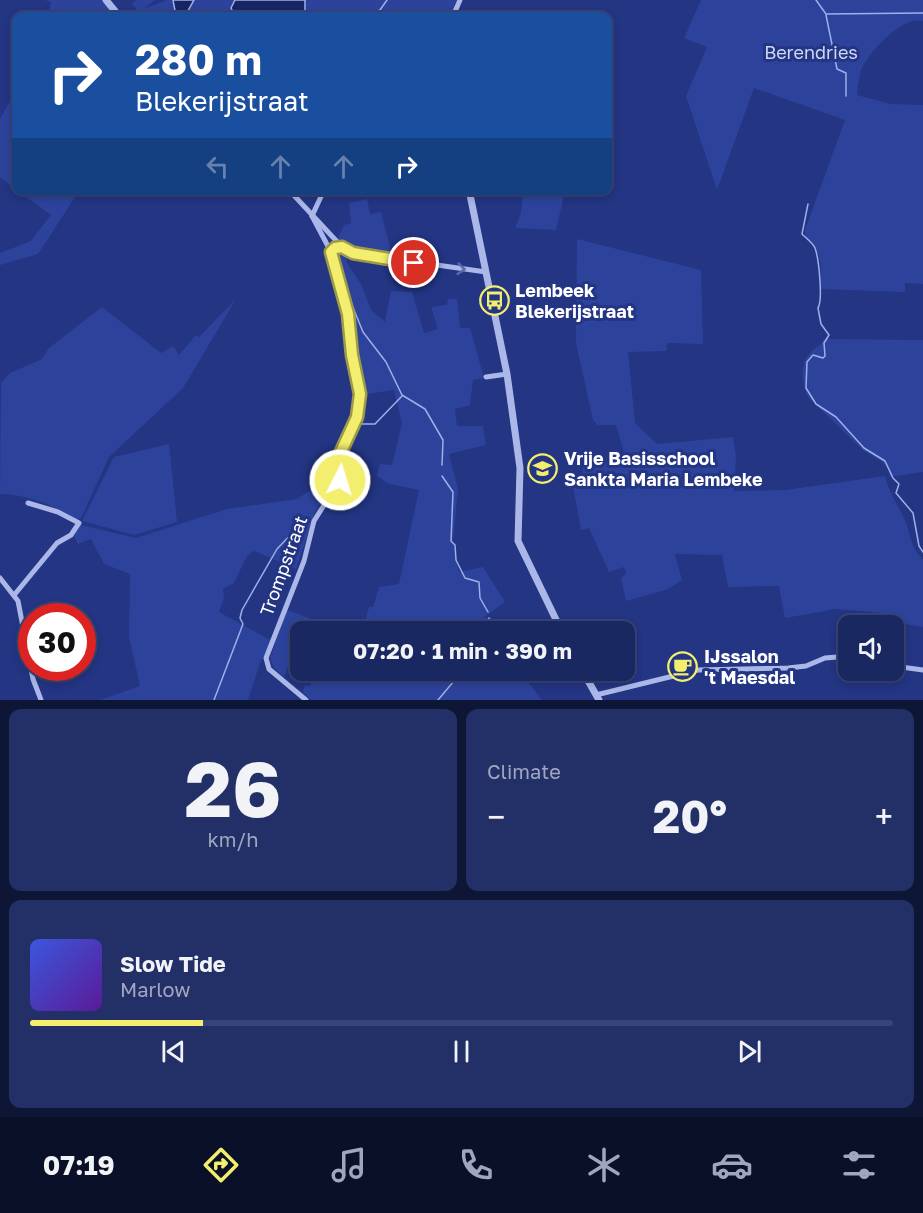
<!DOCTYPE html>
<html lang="en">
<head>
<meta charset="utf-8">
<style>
  body { margin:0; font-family:"Golos Text",sans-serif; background:#233068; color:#f1f3f6; height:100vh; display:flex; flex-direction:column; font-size:22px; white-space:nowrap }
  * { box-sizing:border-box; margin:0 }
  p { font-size:20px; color:#9fa6be }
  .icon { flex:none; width:33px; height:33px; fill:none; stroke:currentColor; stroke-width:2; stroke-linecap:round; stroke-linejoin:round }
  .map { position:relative; height:700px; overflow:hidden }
  .sheet { display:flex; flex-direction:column; gap:9px; padding:9px; background:#0e1636; flex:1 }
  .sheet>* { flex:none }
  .top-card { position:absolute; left:12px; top:12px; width:600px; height:183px; border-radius:12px; box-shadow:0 3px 9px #0003,0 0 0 2px #384477; background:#1a4fa0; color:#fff; overflow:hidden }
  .fabs { position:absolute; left:838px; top:615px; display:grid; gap:12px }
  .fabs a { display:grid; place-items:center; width:66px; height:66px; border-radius:12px; background:#1a2862; box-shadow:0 3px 9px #0003,0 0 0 2px #384477; font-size:30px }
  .speed { position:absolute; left:18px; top:603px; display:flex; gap:12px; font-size:30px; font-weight:700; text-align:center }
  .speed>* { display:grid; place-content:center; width:78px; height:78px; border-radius:50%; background:#1a2862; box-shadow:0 3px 9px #0003,0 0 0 2px #384477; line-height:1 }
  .speed .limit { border:9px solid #d22; background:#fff; color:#111 }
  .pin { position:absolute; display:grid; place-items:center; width:51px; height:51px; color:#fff; margin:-26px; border:3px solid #fff; border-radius:50%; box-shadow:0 2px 6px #0007 }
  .me { position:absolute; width:66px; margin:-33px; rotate:5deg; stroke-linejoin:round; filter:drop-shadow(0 0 4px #0008) }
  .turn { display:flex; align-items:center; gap:21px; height:126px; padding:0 24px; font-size:27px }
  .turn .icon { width:78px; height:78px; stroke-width:2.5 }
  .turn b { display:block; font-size:42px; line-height:51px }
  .lanes { display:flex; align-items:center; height:57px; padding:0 24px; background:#0003; justify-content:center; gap:30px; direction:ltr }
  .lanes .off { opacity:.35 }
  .big { font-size:45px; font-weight:700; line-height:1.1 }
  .sheet .widget { flex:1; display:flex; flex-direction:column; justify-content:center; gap:9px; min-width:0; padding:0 21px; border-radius:12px; background:#233068 }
  .sheet .dial { align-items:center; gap:0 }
  .dial b { font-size:78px; line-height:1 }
  .song { display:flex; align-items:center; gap:18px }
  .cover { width:72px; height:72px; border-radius:9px; background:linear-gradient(135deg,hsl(230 70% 55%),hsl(270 70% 35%)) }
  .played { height:6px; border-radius:3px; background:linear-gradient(90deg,#f3ee6e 20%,#384477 20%) }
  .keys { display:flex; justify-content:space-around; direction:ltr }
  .heat { display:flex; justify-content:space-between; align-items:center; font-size:33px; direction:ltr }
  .sheet .tiles { flex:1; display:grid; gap:9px; grid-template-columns:1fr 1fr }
  .widget:last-child { grid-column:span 2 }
  .trip { position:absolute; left:290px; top:621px; width:345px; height:60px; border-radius:12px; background:#1a2862; box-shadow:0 3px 9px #0003,0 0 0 2px #384477; font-weight:700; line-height:60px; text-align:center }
  .menu { display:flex; height:96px; justify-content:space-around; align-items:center; background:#0a1027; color:#9fa6be }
  .menu .icon { width:42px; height:42px }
  .menu .current { color:#f3ee6e }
  .menu b { font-size:27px; color:#f1f3f6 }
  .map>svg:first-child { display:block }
  .green { fill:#2d439b }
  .water { fill:#182563; stroke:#9fafe9; stroke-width:1.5 }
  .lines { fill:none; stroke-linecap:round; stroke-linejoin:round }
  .stream { stroke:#9fafe9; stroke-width:1.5 }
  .minor { stroke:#abb7e8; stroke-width:5 }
  .tertiary { stroke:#abb7e8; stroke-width:7 }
  .oneway { stroke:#5969ab }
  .route-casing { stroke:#9e9b48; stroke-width:15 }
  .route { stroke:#f3ee6e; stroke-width:10 }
  .labels { text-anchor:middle; stroke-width:6; stroke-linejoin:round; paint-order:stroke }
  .park-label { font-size:18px; fill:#cfd7f6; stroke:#233583 }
  .poi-label { font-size:18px; font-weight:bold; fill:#fff; stroke:#233583; text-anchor:start }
  .street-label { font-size:18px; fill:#fff; stroke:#233583 }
</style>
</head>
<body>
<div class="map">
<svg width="923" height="700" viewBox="0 0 923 700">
  <rect width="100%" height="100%" fill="#233583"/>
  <!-- green -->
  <g class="green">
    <polygon points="45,0 103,0 115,16 48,16 51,2"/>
    <polygon points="137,0 155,0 143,9 167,0 457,0 449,16 133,16 138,12 132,3"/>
    <path d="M 701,0 L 923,0 L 923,21 C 902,16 871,50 862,68 C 859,75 858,87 857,95 L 891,104 L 923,105 L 923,284 L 905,283 L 905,292 L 820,289 C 822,269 823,252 806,239 L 805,230 L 845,120 L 754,88 L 717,190 L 686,96 L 707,47 L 684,38 Z"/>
    <polygon points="16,91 16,189 0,177 0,119"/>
    <polygon points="18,191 79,191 38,254 0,265 0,253 31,241 51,215"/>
    <polygon points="523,191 565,191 556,230 515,228 521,213"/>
    <polygon points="367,199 370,214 381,212 392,255 354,250 338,238 344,225 351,223 349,203"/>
    <path d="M 577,239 L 701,270 L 703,344 L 667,343 L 666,351 L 628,352 L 635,423 L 657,444 L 733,437 L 736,456 L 734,491 L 785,490 L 885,476 C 889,492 896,502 903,516 C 912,534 908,544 923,560 L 923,627 L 882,620 L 882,613 L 836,609 L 785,618 L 779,586 L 728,587 L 722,555 L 675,554 L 682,580 L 668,589 L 626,601 L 621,578 L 626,574 L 624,567 L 609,572 L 589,528 L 581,530 L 572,481 L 576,480 L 575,476 L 583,472 L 582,466 L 624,452 L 616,425 L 597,425 L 593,420 L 576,343 Z"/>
    <polygon points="339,252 348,255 346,261 362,286 371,310 385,322 391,291 412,292 424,333 438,329 431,307 447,305 448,299 457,299 460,328 470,328 484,378 473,380 470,405 455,409 457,426 483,426 486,445 449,454 458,489 453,541 459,572 483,567 505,602 483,618 491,617 498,631 363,631 369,607 373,607 379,587 399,584 419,490 389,484 377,476 380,464 392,465 402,423 394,390 368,394 353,351 352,321 336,264 336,255"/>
    <path d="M 236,299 L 183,388 L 109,457 L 81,518 L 77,520 C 58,506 24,494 0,494 L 1,383 L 10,373 L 42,359 L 49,348 L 102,307 L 161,353 L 173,346 L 179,355 L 196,335 L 199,337 Z"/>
    <path d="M 824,339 L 923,340 L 923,472 L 890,477 L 888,468 L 881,461 L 864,451 L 808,397 C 802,384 799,363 811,352 C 817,346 820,347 824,339 Z"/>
    <polygon points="169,444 177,522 134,535 82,521 114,457"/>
    <polygon points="336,458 338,478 316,510 296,569 254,551 247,556 234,583 223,589 224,598 219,612 272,641 260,663 248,700 100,700 140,686 129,637 130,574 104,564 91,539 78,544 74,536 81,525 136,538 227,509 297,499 312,489 324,469"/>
    <polygon points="287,610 344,631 300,632 300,650 295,649 284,677 274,668 270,658"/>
    <polygon points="500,670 504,675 516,671 521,673 542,700 311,700 303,692 305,685 310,686 315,671"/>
  </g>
  <!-- water -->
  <g class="water">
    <polygon points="173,0 194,0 185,16 176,16"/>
    <polygon points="235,0 305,0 305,12 294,16 235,16 231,8"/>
  </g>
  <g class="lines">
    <!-- stream -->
    <g class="stream">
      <polyline points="816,0 826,14 923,13"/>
      <polyline points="826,15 837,69 846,73 846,96"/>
      <polyline points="366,16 380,10 387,0"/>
      <path d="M 808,204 L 802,234 C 806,238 813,243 815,248 C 819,259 823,300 818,308 L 821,324 L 829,335 L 824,343 L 825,356 L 823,358 L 813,355 L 807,362 L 806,388 L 816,404 L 836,417 L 864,448 L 885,461 L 893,478 L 899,484 L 896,493 L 913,513 L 919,546 L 923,552"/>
      <polyline points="339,258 352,305 363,332 386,362 402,395 425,409 443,440 442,465"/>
      <polyline points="362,424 375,424 402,396"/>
      <polyline points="442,476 453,492 451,541 455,545 456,560 465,578 479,582 480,598 488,612"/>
      <polyline points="304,522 309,520"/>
      <polyline points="484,632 489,618"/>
      <polyline points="214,700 243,624 240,618 242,610 277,549 299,526"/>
      <polyline points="438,700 454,681 470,670"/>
    </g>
    <!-- minor -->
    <g class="minor">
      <polyline points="453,16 460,0"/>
      <polyline points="289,190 342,247 353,253 486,272"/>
      <polyline points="312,216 324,190"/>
      <polyline points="486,377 507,374"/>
      <polyline points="0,578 18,601 33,679 41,700"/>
      <polyline points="15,594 57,543 71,535 79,523 58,512 28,503"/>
      <polyline points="894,666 923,670"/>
      <polyline points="596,695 698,670 788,668 806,666 825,658 849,656"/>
      <polyline points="306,700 269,669 266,658 304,561 314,521 340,480 340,454 357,417 360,394 352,355 348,314 331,252 312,216"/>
    </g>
    <!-- tertiary -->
    <g class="tertiary">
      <polyline points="106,0 119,16"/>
      <polyline points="469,190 507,374 520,468 518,541 562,632"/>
      <polyline points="582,670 599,700"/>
    </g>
  </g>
  <!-- one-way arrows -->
  <defs><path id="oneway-chevron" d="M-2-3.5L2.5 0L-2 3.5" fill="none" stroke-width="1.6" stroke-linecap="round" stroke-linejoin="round" transform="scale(1.5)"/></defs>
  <use class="oneway" href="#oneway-chevron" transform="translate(461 269) rotate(6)"/>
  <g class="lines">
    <defs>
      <polyline id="route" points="340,480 340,454 357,417 360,394 352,355 348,314 331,252 335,248 342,247 353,253 414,263"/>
    </defs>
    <!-- route casing -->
    <use href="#route" class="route-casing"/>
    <!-- route -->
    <use href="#route" class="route"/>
  </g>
  <!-- icons -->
  <defs>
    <symbol id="bus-ring" viewBox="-11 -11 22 22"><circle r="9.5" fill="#233583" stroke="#f3ee6e" stroke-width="1.5"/><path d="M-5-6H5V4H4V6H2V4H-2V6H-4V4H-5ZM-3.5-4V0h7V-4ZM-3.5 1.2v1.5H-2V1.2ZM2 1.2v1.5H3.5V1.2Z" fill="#f3ee6e"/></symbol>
    <symbol id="school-ring" viewBox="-11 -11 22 22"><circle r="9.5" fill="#233583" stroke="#f3ee6e" stroke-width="1.5"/><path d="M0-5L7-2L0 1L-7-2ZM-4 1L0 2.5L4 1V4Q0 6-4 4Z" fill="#f3ee6e"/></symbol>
    <symbol id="cafe-ring" viewBox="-11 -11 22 22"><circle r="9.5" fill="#233583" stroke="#f3ee6e" stroke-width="1.5"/><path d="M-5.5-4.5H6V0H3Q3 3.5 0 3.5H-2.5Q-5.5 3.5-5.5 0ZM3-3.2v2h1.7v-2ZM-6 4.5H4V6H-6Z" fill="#f3ee6e"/></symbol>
  </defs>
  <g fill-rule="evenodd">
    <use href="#bus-ring" x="478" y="284" width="33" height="33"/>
    <use href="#school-ring" x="526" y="452" width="33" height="33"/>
    <use href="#cafe-ring" x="666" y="650" width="33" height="33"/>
  </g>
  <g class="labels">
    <!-- park labels -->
    <g class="park-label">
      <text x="811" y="59">Berendries</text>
    </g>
    <!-- poi labels -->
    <g class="poi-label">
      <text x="515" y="297">Lembeek<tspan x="515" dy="21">Blekerijstraat</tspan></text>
      <text x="564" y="465">Vrije Basisschool<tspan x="564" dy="21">Sankta Maria Lembeke</tspan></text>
      <text x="704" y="663">IJssalon<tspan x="704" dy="21">'t Maesdal</tspan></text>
    </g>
    <!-- street labels -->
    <g class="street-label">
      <text transform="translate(284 566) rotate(-70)" y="6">Trompstraat</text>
    </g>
  </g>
</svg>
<div class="fabs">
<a><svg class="icon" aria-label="sound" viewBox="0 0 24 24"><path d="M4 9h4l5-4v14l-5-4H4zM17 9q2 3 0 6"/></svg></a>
</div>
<div class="speed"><div class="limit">30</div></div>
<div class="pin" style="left:414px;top:263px;background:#d93025"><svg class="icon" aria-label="arrive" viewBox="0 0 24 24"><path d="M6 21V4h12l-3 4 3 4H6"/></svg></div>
<svg class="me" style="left:340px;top:480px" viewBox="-20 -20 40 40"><circle r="17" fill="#f3ee6e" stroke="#fff" stroke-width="3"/><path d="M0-11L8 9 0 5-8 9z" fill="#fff"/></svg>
<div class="trip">07:20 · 1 min · 390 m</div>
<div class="top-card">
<div class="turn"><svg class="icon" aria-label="right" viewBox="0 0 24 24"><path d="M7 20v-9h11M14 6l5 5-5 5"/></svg><div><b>280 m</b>Blekerijstraat</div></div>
<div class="lanes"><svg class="icon off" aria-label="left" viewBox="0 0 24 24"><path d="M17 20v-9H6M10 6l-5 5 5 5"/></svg><svg class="icon off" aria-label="ahead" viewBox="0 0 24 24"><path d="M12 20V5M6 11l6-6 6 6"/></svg><svg class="icon off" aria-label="ahead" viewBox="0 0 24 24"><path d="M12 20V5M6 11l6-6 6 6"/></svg><svg class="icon" aria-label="right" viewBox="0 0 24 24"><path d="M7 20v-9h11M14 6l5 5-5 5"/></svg></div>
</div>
</div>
<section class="sheet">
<div class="tiles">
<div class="widget dial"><b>26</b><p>km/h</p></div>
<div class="widget"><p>Climate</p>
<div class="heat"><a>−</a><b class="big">20°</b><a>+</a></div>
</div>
<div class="widget">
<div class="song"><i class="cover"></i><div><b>Slow Tide</b><p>Marlow</p></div></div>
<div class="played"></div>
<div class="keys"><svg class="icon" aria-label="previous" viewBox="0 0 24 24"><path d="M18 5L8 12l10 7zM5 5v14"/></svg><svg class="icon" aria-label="pause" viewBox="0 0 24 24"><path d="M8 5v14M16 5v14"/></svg><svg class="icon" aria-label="next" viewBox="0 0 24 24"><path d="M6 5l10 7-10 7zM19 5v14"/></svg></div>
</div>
</div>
</section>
<nav class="menu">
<b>07:19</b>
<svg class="icon current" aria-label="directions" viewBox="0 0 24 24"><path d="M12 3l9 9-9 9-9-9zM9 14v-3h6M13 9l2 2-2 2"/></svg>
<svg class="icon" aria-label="music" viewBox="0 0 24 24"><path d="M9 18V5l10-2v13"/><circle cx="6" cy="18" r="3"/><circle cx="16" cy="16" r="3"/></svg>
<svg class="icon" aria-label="phone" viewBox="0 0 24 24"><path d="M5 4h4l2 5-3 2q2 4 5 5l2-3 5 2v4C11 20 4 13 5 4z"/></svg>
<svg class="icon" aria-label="climate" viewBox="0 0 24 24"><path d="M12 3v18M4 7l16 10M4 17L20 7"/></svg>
<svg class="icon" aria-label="car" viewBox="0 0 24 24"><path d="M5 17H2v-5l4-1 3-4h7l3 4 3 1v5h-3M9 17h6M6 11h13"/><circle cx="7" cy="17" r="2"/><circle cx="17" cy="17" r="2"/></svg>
<svg class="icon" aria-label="filters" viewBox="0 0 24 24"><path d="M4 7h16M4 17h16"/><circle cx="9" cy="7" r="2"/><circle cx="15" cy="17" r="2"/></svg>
</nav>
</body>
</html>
